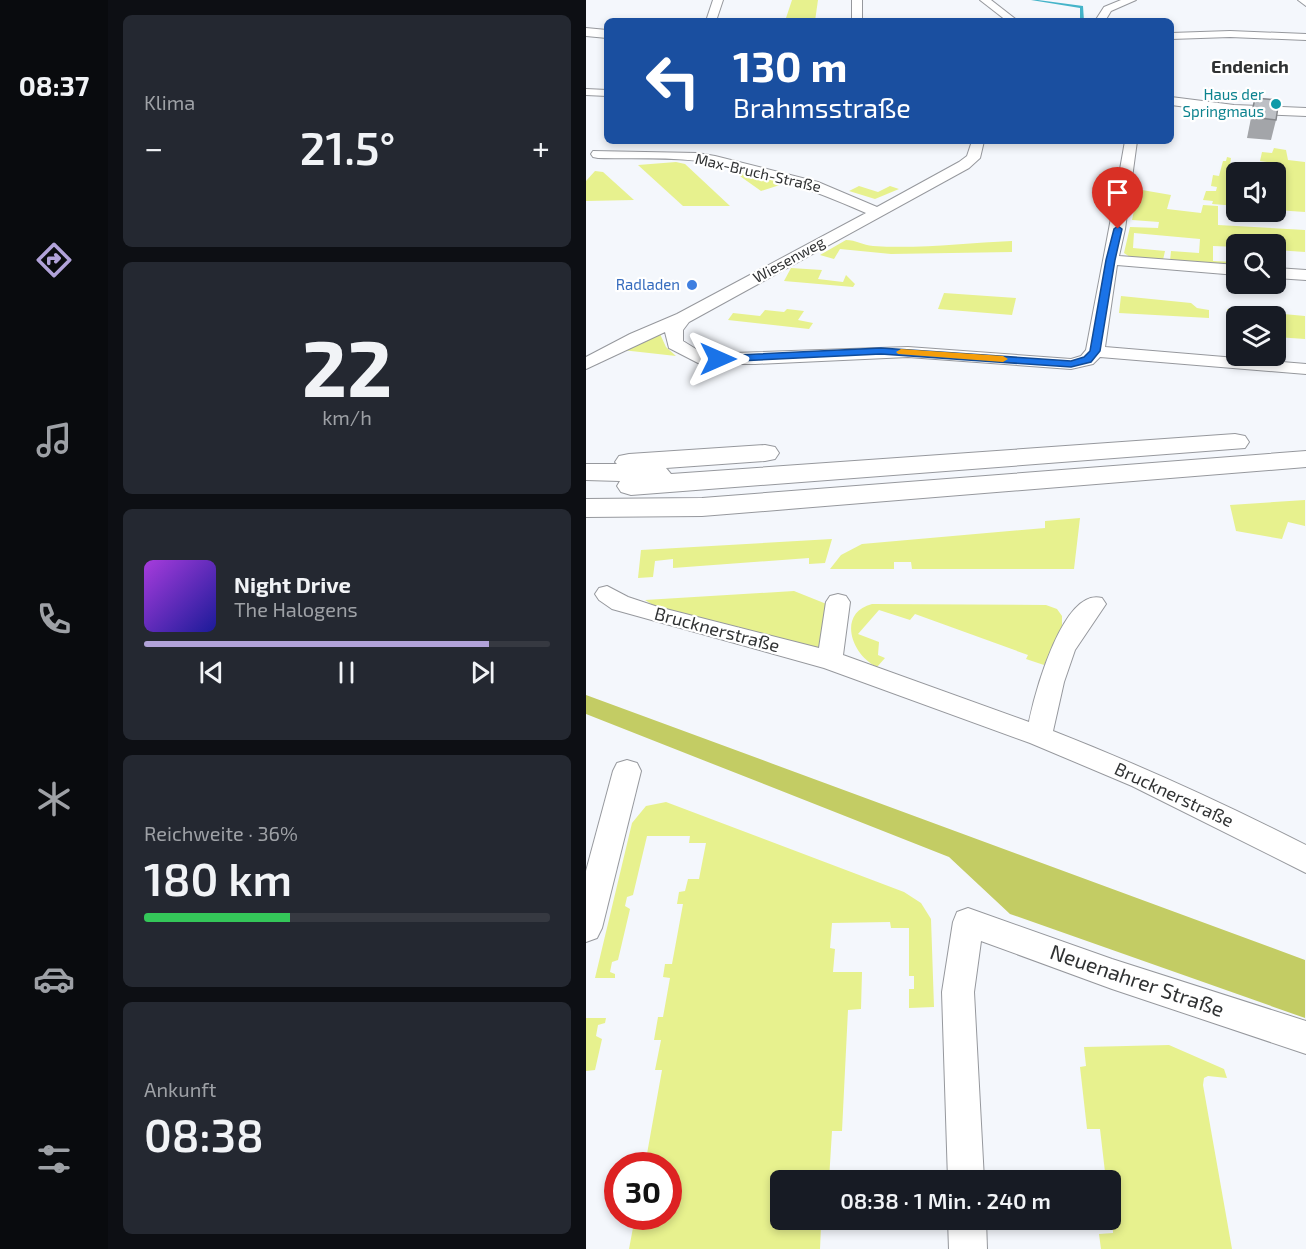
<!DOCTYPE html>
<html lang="de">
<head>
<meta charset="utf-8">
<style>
  body { margin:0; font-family:"Exo 2",sans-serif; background:#242831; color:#f1f3f6; height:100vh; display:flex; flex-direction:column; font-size:22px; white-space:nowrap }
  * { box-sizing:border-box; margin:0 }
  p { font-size:20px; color:#9ea1a6 }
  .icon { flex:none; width:33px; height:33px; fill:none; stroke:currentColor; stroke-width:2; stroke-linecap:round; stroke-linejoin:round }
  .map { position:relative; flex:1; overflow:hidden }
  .drawer { display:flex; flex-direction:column; gap:15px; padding:15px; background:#0d0f14; width:478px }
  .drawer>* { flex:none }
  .hud { position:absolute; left:18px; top:18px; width:570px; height:126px; border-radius:9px; box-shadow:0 3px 9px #0003; background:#1a4fa0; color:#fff; overflow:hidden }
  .controls { position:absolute; left:640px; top:162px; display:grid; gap:12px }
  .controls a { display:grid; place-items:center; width:60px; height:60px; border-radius:9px; background:#171b24; box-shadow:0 3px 9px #0003; font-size:30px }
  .speed { position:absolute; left:18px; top:1152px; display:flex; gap:12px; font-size:30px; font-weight:700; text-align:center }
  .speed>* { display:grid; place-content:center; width:78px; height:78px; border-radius:50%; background:#171b24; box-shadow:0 3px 9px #0003; line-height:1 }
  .speed .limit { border:9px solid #d22; background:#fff; color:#111 }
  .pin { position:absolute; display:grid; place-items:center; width:51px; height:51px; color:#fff; margin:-62px -26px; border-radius:50% 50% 50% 0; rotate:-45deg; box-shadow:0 0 6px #0007 }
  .pin .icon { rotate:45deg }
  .me { position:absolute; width:66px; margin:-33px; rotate:90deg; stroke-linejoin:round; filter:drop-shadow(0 0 4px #0008) }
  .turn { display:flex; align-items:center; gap:21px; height:126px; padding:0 30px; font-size:27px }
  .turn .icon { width:78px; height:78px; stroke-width:2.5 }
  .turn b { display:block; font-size:42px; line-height:51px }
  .big { font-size:45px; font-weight:600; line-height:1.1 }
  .drawer .tile { flex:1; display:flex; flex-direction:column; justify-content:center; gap:9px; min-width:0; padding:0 21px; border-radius:9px; background:#242831 }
  .drawer .dial { align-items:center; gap:0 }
  .dial b { font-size:78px; line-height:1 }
  .song { display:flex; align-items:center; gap:18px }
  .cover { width:72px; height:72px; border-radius:9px; background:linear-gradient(135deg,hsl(280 70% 55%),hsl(240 70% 35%)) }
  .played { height:6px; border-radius:3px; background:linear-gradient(90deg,#b1a2d9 85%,#363941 85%) }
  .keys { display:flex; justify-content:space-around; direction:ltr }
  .heat { display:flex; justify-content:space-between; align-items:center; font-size:33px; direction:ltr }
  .charge { height:9px; border-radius:4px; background:linear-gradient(90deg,#34c759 36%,#363941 0) }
  .trip { position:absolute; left:184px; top:1170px; width:351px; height:60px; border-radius:9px; background:#171b24; box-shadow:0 3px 9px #0003; font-weight:600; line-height:60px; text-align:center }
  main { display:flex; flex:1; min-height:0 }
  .dock { display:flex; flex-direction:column; width:108px; justify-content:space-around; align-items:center; background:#090b0e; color:#9ea1a6 }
  .dock .icon { width:42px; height:42px }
  .dock .current { color:#b1a2d9 }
  .dock b { font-size:27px; color:#f1f3f6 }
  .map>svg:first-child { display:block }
  .green { fill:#e7f18e }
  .forest { fill:#c3cc64 }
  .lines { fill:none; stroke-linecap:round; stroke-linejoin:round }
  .stream { fill:#44b4c9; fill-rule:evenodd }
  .street-casing { stroke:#96989d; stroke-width:2 }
  .secondary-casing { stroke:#96989d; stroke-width:2 }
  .highway-casing { stroke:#96989d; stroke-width:2 }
  .street { fill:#fff; fill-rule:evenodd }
  .secondary { fill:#fff; fill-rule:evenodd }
  .highway { fill:#fff; fill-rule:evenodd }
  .wall { fill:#a3a5a9 }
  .building { fill:#bdc0c5; stroke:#84868a; stroke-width:1.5 }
  .route { fill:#1a73e8; stroke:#114b97; stroke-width:1.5 }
  .slow { fill:#f59e0b }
  .culture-dot { fill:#0f9aa8; stroke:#fff; stroke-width:2 }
  .shop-dot { fill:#3f7fe0; stroke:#fff; stroke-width:2 }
  .labels { text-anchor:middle; stroke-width:4.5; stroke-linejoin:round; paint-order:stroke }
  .far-culture-label { font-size:15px; fill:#0d838f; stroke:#fff; text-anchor:end }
  .far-street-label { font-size:15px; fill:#303233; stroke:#fff }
  .far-shop-label { font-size:15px; fill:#366cbe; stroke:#fff; text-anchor:end }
  .far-quarter-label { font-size:18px; font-weight:bold; fill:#303233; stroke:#fff }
  .street-label { font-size:18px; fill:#303233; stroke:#fff }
  .near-street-label { font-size:21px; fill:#303233; stroke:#fff }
</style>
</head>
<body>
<main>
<nav class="dock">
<b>08:37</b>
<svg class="icon current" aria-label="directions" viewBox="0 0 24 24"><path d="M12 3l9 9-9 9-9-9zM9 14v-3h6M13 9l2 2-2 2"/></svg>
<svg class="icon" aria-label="music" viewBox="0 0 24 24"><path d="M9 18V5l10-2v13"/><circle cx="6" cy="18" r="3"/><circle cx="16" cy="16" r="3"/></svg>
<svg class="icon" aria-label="phone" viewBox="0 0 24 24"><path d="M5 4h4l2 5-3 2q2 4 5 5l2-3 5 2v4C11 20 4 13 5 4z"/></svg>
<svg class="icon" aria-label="climate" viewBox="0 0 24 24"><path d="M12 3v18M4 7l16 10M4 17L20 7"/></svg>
<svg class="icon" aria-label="car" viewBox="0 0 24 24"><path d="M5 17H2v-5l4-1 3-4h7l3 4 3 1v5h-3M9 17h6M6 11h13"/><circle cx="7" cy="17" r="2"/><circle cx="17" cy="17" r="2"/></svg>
<svg class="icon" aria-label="filters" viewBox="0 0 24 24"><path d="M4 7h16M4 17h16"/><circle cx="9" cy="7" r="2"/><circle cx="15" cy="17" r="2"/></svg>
</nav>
<section class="drawer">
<div class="tile"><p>Klima</p>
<div class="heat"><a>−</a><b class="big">21.5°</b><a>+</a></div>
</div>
<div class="tile dial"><b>22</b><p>km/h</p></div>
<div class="tile">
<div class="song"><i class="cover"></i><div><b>Night Drive</b><p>The Halogens</p></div></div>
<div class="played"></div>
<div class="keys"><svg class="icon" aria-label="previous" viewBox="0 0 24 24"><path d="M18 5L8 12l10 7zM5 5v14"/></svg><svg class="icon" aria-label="pause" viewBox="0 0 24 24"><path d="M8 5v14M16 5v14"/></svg><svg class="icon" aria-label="next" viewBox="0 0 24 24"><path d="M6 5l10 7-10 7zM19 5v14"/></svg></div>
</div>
<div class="tile"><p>Reichweite · 36%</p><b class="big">180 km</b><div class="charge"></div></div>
<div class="tile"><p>Ankunft</p><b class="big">08:38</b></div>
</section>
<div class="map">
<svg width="720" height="1249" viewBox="0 0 720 1249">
  <rect width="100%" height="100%" fill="#f4f7fc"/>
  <!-- green -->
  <g class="green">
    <polygon points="206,0 232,0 229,21 199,21"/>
    <polygon points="688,148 700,150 702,160 719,162 719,212 690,210 690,172 651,172 651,206 626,204 627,201 617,200 620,191 630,191 631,187 625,186 627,175 633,176 637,161 640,161 641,157 645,158 644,165 678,170 681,162 674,161 676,152 686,153"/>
    <polygon points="90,162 99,164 144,206 97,206 52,165"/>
    <polygon points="9,171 17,172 48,200 0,201 0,181"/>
    <polygon points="156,172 200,183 175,191 151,174"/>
    <polygon points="273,186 292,192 304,186 313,189 289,199 263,191"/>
    <polygon points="556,190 585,195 581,209 615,213 617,205 632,206 632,225 719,230 719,252 690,250 690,244 651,244 651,247 627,246 627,261 648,262 648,265 584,261 585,251 613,253 614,239 548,233 547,248 579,251 577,260 544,257 538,253 544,227 572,228 573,222 546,220 552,191"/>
    <path d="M 260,240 C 270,240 277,245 287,246 C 333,249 380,243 426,241 L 426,252 L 305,254 L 254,249 L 248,259 L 234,255 Z"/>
    <polygon points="205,268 236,270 232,279 257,282 260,275 269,284 267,287 198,281"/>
    <polygon points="358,293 430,298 426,315 352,309"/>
    <polygon points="535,296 605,303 611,308 623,310 623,318 533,313"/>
    <polygon points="201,309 218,311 212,320 227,323 223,329 142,320 147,313 174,316 179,310 198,312"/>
    <polygon points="641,309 719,316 719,339 690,337 690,316 651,316 651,333 641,333"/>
    <polygon points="74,334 80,347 90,356 36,350"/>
    <polygon points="719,500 719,526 702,522 696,539 650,531 644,505"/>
    <polygon points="494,518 488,569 326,569 325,562 308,562 308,569 244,569 255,555 276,544 459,528 459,521"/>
    <polygon points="246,539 239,563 223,564 223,558 87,568 87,559 69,561 67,577 52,578 55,550"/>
    <polygon points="208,591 243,605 234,650 73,609 59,600"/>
    <path d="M 286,604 L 460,605 L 471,609 L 476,616 L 476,626 L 458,665 L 440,659 L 442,655 L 329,614 L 324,620 L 293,610 L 272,634 L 293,642 L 292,655 L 299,658 L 291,667 C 265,655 251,613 286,604 Z"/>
    <polygon points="80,802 318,892 335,903 345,919 348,1007 323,1008 323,989 328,989 328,976 323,976 323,928 305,928 304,922 246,923 244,948 249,949 247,972 276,972 275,1009 262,1010 256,1131 246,1131 243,1180 195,1180 195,1220 252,1220 252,1226 235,1226 234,1249 43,1249 49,1217 82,1216 82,1166 59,1165 76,1070 69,1070 75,1040 68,1040 72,1017 77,1017 84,978 77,977 79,964 86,964 97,904 91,904 93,892 99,891 102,879 113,879 120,843 103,843 104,836 61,836 47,895 41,897 39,906 44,909 32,960 26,962 24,972 29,974 29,978 9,978 46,823 60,806"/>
    <polygon points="0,1018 20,1018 19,1023 12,1025 10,1036 16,1039 9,1070 0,1071"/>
    <polygon points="583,1045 638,1069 641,1078 622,1076 618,1078 617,1085 646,1249 515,1249 513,1234 527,1233 525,1180 507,1180 506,1173 519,1172 514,1129 501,1129 494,1067 500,1066 498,1047"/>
  </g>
  <!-- forest -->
  <polygon class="forest" points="0,695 719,960 719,1018 424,914 363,857 0,714"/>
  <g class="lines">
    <!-- stream -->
    <polygon class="stream" points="445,0 452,0 497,6 498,21 494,21 494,8"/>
    <defs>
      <g id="street">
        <polygon points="127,0 137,0 130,21 120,21"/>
        <rect x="266" y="0" width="10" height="21"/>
        <polygon points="394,0 405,0 432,21 421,21"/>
        <polygon points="535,0 550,0 525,11 519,21 509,21 518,7"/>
        <polygon points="712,0 720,0 720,6"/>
        <polygon points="644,31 720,34 720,40 644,37 585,39 585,33"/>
        <polygon points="0,89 21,90 21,96 0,95"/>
        <polygon points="585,97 648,105 720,108 720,116 648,113 585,105"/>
        <path d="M 386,141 L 398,141 L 394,158 L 383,168 L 103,322 L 97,330 L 97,341 L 118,354 L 322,347 L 485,359 L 495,356 L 500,350 C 513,280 527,211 539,141 L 551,141 L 539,229 L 533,256 L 651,265 L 651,275 L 531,265 L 519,347 L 720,364 L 720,374 L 514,357 L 507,364 L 485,369 L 322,357 L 169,364 L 114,364 L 83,348 L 79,332 L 0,369 L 0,357 L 44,334 L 91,314 L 280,213 C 227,190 171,169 113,161 C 80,157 45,159 12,158 L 7,157 L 5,154 L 7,151 L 111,153 L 129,156 L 232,182 L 291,207 L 373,162 L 381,156 Z"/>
        <polygon points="690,268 720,270 720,280 690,278"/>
        <path d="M 21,586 L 42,597 L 72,607 L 233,648 L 240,602 L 244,596 L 252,594 L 260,596 L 264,602 L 257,655 L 443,722 C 449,693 477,587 516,598 L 520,604 L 489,650 L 478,682 L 467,731 C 554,765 637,803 720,845 L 720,873 L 546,786 L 444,743 L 238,668 L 26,609 L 13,600 L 9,594 L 13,588 Z"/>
        <polygon points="41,760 51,763 55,771 16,928 11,938 0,942 0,871 27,771 31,763"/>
        <polygon points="382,908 526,959 720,1021 720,1054 526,989 395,941 388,992 398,1180 362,1180 356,992 367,922 371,912"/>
        <polygon points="362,1220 400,1220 401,1249 363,1249"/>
      </g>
      <polygon id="secondary" points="0,28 21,30 21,38 0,36"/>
      <g id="highway">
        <polygon points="649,434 659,436 663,442 659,448 45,495 35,492 31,486 34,481 0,480 0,464 31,464 29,462 33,456 43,454 179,445 189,447 193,453 189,459 179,461 80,468 85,474"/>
        <polygon points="720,451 720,467 116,516 0,517 0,499 116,498"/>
      </g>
    </defs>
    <!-- street casing -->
    <use href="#street" class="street-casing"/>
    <!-- secondary casing -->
    <use href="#secondary" class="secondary-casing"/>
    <!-- highway casing -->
    <use href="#highway" class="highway-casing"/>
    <!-- street -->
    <use href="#street" class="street"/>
    <!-- secondary -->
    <use href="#secondary" class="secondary"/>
    <!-- highway -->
    <use href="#highway" class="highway"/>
  </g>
  <!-- wall -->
  <polygon class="wall" points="669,98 690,120 685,140 661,138"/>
  <!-- building -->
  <polygon class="building" points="669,98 693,100 690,120 665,117"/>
  <!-- route -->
  <polygon class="route" points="532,226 536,229 529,260 514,351 505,362 485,367 295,354 132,362 127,359 132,356 295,348 485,361 498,357 504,351 520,260 528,229"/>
  <!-- slow -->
  <polygon class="slow" points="315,349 417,356 422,359 417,362 312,354 310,352"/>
  <!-- markers -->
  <circle class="culture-dot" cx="690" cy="104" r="6"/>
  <circle class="shop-dot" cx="106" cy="285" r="6"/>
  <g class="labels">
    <!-- far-culture labels -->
    <g class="far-culture-label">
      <text x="678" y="100">Haus der<tspan x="678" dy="17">Springmaus</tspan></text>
    </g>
    <!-- far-street labels -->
    <g class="far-street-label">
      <text transform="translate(172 173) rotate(13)" y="5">Max-Bruch-Straße</text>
      <text transform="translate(203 260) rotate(-29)" y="5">Wiesenweg</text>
    </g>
    <!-- far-shop labels -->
    <g class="far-shop-label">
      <text x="94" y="290">Radladen</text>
    </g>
    <!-- far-quarter labels -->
    <g class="far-quarter-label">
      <text x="664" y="73">Endenich</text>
    </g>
    <!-- street labels -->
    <g class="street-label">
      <text transform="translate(131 630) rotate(15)" y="6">Brucknerstraße</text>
      <text transform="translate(588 795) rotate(25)" y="6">Brucknerstraße</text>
    </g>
    <!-- near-street labels -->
    <g class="near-street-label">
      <text transform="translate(551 981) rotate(19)" y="7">Neuenahrer Straße</text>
    </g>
  </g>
</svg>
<div class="controls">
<a><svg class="icon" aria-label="sound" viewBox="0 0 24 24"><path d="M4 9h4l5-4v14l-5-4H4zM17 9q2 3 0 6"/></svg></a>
<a><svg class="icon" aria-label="search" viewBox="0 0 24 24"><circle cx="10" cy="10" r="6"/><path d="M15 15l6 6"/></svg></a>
<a><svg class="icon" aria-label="layers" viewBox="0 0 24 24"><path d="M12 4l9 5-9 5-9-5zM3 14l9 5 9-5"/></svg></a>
</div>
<div class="speed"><div class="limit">30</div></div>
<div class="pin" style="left:532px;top:229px;background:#d93025"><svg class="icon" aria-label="arrive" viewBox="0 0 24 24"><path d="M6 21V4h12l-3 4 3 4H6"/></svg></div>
<svg class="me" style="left:132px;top:359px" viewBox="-20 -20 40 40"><path d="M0-17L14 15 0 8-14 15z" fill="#1a73e8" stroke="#fff" stroke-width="4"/></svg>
<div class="trip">08:38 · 1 Min. · 240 m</div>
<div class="hud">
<div class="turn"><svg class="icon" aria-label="left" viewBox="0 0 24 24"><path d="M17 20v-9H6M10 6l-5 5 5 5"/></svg><div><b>130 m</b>Brahmsstraße</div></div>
</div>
</div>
</main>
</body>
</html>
